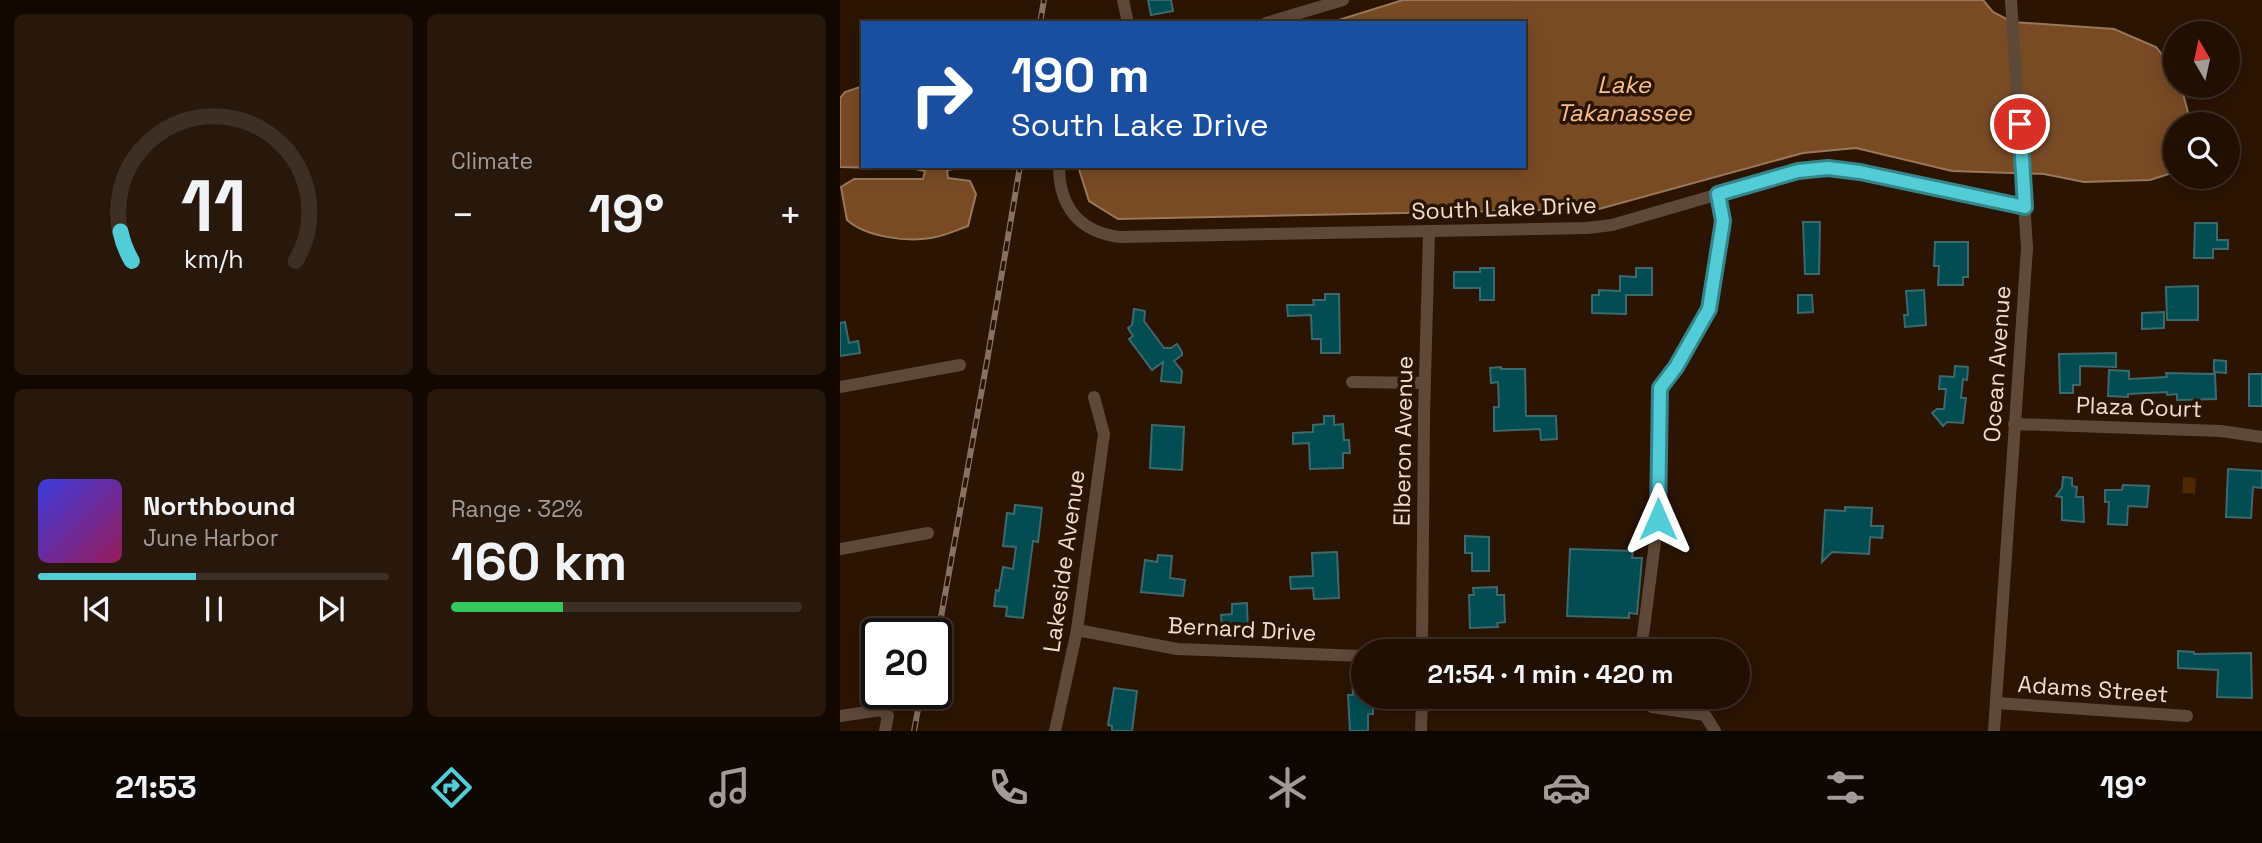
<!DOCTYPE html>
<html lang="en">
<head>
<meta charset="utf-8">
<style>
  body { margin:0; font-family:"Space Grotesk",sans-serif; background:#28180c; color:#f1f3f6; height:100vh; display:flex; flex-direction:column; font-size:26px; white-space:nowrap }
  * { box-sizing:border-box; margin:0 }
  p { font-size:23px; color:#a29c99 }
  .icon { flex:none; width:38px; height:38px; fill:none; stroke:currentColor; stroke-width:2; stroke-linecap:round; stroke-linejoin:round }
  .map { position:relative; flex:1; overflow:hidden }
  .sheet { display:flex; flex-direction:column; gap:14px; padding:14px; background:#120801; width:840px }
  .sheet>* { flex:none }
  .guide { position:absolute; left:21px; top:21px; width:665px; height:147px; border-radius:0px; box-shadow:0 4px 18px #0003,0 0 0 2px #3d2f24; background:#1a4fa0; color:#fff; overflow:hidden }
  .needle { width:46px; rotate:351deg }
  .buttons { position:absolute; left:1323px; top:21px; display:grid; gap:14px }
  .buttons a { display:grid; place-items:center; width:77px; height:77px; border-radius:50%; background:#200f02; box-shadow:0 4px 18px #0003,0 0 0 2px #3d2f24; font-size:35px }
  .speed { position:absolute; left:21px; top:618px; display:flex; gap:14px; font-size:35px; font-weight:700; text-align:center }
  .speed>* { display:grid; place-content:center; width:91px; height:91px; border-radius:50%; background:#200f02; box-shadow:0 4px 18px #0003,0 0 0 2px #3d2f24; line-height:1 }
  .speed .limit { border:4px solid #111; border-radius:10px; background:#fff; color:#111 }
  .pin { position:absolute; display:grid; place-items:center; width:60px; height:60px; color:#fff; margin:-30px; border:4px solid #fff; border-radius:50%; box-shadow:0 2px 7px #0007 }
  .me { position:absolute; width:77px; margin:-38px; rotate:0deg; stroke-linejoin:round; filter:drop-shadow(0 0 5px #0008) }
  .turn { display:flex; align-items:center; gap:24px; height:147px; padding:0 35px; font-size:32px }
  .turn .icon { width:91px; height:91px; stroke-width:2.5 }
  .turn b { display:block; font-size:49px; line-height:60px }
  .big { font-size:52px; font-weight:700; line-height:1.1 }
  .sheet .card { flex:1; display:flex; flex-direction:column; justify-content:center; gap:10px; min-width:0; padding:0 24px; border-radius:10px; background:#28180c }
  .sheet .dial { align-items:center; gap:0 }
  .dial svg { height:182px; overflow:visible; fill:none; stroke:#3d2f24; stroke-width:7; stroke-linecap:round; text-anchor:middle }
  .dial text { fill:#f1f3f6; stroke:none }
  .song { display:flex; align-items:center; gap:21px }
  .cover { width:84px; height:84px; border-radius:10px; background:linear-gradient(135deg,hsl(240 70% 55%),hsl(330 70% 35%)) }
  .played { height:7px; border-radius:4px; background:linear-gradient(90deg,#52ccd6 45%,#3d2f24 45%) }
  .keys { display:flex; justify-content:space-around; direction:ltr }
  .heat { display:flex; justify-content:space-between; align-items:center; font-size:38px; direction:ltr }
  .charge { height:10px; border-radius:5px; background:linear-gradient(90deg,#34c759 32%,#3d2f24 0) }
  .sheet .tiles { flex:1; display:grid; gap:14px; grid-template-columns:repeat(2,1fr) }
  .trip { position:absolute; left:511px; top:639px; width:399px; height:70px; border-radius:35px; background:#200f02; box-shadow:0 4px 18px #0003,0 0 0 2px #3d2f24; font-weight:700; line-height:70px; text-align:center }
  .dock { display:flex; height:112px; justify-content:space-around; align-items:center; background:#0d0601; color:#a29c99 }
  .dock .icon { width:49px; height:49px }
  .dock .active { color:#52ccd6 }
  .dock b { font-size:32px; color:#f1f3f6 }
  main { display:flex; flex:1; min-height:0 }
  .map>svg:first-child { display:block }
  .green { fill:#4e2801 }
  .water { fill:#784b25; stroke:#9b7759; stroke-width:2 }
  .building { fill:#024d52; stroke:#3d696d; stroke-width:2 }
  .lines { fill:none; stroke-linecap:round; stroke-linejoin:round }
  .minor { stroke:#5d493a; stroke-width:12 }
  .rail-casing { stroke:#867263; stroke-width:6 }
  .rail { stroke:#2b1402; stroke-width:3.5; stroke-dasharray:10; stroke-linecap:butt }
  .route-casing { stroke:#35858b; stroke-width:18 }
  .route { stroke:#52ccd6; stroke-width:12 }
  .labels { text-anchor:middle; stroke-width:7; stroke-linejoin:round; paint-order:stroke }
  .street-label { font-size:23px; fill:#eeded2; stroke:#2b1402 }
  .water-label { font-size:24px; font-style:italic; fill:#f8c092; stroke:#2b1402 }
</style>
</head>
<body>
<main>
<section class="sheet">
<div class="tiles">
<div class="card dial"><svg viewBox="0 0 100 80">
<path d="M14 69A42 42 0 1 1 86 69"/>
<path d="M14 69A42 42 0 0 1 9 56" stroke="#52ccd6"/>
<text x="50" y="56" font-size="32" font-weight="700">11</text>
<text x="50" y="72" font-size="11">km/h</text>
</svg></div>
<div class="card"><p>Climate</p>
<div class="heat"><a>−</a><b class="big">19°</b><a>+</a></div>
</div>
<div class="card">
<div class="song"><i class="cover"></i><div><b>Northbound</b><p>June Harbor</p></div></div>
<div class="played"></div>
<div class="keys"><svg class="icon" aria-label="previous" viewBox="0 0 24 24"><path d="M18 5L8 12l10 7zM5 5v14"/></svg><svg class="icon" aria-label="pause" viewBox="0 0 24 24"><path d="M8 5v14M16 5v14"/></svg><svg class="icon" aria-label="next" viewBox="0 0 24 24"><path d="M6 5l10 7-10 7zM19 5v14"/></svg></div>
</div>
<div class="card"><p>Range · 32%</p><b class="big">160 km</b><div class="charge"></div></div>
</div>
</section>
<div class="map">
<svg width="1422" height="731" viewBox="0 0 1422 731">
  <rect width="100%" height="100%" fill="#2b1402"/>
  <!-- green -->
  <polygon class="green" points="1343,477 1356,478 1355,494 1342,493"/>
  <!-- water -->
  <g class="water">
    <polygon points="563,0 1143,0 1153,12 1172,22 1274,29 1316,47 1335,70 1335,86 1341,86 1351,124 1335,124 1335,172 1310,180 1244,182 1204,174 1112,171 1016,148 963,153 759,209 278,219 249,201 238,166 684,166 684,23 489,23"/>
    <path d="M 23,86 L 23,166 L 133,166 L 107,170 L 108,178 L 130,181 L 136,194 L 128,226 C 117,230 104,236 91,238 C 66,242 26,237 7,220 L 1,187 L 14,179 L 83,179 L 85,171 L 75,169 L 0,167 L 0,98 L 5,92 Z"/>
  </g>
  <!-- building -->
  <g class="building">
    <polygon points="308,0 331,0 333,11 311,15"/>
    <polygon points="963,222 980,222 979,274 965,274"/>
    <polygon points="1355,223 1377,223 1377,240 1388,240 1388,249 1373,249 1373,258 1354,258"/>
    <polygon points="1095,242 1128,242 1128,277 1123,277 1123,285 1098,285 1099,266 1094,266"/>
    <polygon points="640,268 654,268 654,300 640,300 640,288 614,288 614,272 640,272"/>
    <polygon points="796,268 812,268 812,295 786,295 786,314 752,313 752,295 759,295 759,290 780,291 780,276 796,277"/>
    <polygon points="1358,286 1358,320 1327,320 1326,287"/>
    <polygon points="1084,290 1086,325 1065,327 1064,315 1068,315 1066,291"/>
    <polygon points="485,294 499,294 500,353 481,353 481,339 472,339 471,315 448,316 447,305 474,305 473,300 485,300"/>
    <polygon points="958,295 972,295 973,312 958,313"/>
    <polygon points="294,309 305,311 304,321 324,348 331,348 337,344 342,352 342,355 334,361 342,371 341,383 321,381 323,362 312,370 289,339 293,336 288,328 292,325"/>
    <polygon points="1324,312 1324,328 1302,329 1302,313"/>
    <polygon points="5,322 9,343 18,341 20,353 0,356 0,323"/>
    <polygon points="1276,353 1276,367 1240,366 1240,385 1233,385 1233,393 1220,393 1219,354"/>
    <polygon points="1374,360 1386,361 1386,373 1374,372"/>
    <polygon points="1115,366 1128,367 1127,380 1123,379 1121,398 1126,398 1123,423 1107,422 1103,426 1092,413 1097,409 1104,409 1106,389 1099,389 1100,376 1114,377"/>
    <polygon points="661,367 661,369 685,369 686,416 716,416 717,439 701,440 700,429 654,431 654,407 659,407 658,382 651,383 650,368"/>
    <polygon points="1269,370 1289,371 1289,379 1327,377 1326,373 1375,374 1376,399 1337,400 1337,394 1327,395 1327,392 1288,394 1288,397 1268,396"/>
    <rect x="1409" y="374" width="13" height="32"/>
    <polygon points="484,416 494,416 494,425 503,424 504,440 509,440 510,453 503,453 503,468 470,469 469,443 453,444 453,433 473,432 473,425 484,424"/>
    <polygon points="312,425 344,427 342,470 310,468"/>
    <polygon points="1388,469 1422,471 1422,488 1413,487 1411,518 1386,517"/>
    <polygon points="1223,477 1232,478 1232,486 1237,487 1236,497 1243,497 1244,522 1222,520 1222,497 1216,496 1222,488"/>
    <polygon points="1283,485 1309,486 1307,507 1288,506 1287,525 1268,524 1269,502 1265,502 1265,490 1282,490"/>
    <polygon points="175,505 202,508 198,542 193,541 183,618 166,616 167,607 154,606 156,590 159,591 163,567 173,569 176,547 163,546 167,513 174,514"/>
    <polygon points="1005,507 1032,508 1031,526 1043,526 1042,538 1030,537 1029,554 992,552 982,562 985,510 1005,511"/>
    <polygon points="625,536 649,537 649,571 632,571 632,553 625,553"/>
    <polygon points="730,549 793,551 792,558 802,558 797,614 789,613 789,618 727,616"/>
    <polygon points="497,552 499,598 474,599 473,588 451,589 450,577 473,576 472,553"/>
    <polygon points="318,555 332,556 330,578 345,580 343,596 301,592 305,560 317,562"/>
    <polygon points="657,587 657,595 664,595 665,622 657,623 658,627 630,628 629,595 634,595 633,588"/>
    <polygon points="407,603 408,633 392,634 392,626 382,626 381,615 392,614 392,604"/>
    <polygon points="1338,651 1354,652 1354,654 1411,653 1412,698 1377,697 1378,670 1338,668"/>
    <polygon points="523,674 523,696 533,696 533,714 528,714 528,731 510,731 508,695 513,695 512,675"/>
    <polygon points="274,688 297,691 292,731 272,731 272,726 268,725"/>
  </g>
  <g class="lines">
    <!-- minor -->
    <g class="minor">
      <polyline points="283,0 288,23"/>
      <polyline points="426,23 503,0"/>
      <path d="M 219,166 C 219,207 240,233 281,237 L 747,228 L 772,225 L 958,171 L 987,168 L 1004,169 L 1185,207"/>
      <polyline points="512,382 585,383"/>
      <polyline points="0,387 120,365"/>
      <polyline points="1174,424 1381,431 1422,437"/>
      <polyline points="0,549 88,533"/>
      <polyline points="237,630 337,649 523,656"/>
      <polyline points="582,651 584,415 589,232"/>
      <polyline points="801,651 818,519 820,388 836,367 869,309 883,221 878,194"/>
      <polyline points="798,696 812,707 865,715 875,731"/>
      <polyline points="1156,703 1347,716"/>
      <polyline points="0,716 41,710 48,716 45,731"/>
      <polyline points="215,731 237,630 264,434 254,397"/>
      <polyline points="581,731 582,696"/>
      <polyline points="1154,731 1187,248 1171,0"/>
    </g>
    <defs>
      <g id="rail">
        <polyline points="200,23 204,0"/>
        <polyline points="96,645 147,361 180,166"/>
        <polyline points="74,731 81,693"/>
      </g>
    </defs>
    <!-- rail casing -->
    <use href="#rail" class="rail-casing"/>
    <!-- rail -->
    <use href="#rail" class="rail"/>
  </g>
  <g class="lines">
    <defs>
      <polyline id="route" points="818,519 820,388 836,367 869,309 883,221 878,194 958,171 988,168 1020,172 1185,207 1180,124"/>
    </defs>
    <!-- route casing -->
    <use href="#route" class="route-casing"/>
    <!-- route -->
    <use href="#route" class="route"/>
  </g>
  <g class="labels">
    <!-- street labels -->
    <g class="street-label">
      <text transform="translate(664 208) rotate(-2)" y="8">South Lake Drive</text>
      <text transform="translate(1157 364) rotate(-86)" y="8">Ocean Avenue</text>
      <text transform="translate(1299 407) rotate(2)" y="8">Plaza Court</text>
      <text transform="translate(563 441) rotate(-89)" y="8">Elberon Avenue</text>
      <text transform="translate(224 561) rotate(-82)" y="8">Lakeside Avenue</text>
      <text transform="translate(402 629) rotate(3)" y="8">Bernard Drive</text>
      <text transform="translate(1253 689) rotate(4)" y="8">Adams Street</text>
    </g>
    <!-- water labels -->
    <g class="water-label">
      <text x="784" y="93">Lake<tspan x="784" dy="28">Takanassee</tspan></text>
    </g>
  </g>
</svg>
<div class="buttons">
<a><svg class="needle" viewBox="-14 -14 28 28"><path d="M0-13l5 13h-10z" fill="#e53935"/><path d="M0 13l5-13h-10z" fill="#a29c99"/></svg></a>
<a><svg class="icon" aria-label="search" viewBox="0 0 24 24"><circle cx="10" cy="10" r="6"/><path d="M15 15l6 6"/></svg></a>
</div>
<div class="speed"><div class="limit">20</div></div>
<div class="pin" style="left:1180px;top:124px;background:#d93025"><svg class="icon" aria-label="arrive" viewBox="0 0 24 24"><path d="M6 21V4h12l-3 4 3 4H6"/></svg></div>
<svg class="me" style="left:818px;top:519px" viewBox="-20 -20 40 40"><path d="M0-17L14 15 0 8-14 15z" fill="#52ccd6" stroke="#fff" stroke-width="4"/></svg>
<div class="trip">21:54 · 1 min · 420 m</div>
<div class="guide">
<div class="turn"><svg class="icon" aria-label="right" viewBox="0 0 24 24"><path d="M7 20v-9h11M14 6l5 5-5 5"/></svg><div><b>190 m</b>South Lake Drive</div></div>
</div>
</div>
</main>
<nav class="dock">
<b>21:53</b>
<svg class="icon active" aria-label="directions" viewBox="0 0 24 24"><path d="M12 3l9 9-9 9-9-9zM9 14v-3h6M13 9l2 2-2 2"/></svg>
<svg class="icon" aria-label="music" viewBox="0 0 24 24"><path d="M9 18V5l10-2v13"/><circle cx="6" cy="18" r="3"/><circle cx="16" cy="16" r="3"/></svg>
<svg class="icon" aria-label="phone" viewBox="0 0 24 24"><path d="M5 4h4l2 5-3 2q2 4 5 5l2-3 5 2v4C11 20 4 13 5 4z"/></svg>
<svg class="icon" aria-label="climate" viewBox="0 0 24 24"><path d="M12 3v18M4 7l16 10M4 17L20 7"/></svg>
<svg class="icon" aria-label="car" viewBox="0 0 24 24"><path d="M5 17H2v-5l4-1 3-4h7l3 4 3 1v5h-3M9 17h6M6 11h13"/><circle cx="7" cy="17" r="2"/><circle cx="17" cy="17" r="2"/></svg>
<svg class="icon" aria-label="filters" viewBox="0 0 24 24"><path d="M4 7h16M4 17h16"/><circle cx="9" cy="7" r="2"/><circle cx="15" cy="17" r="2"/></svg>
<b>19°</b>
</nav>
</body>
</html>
